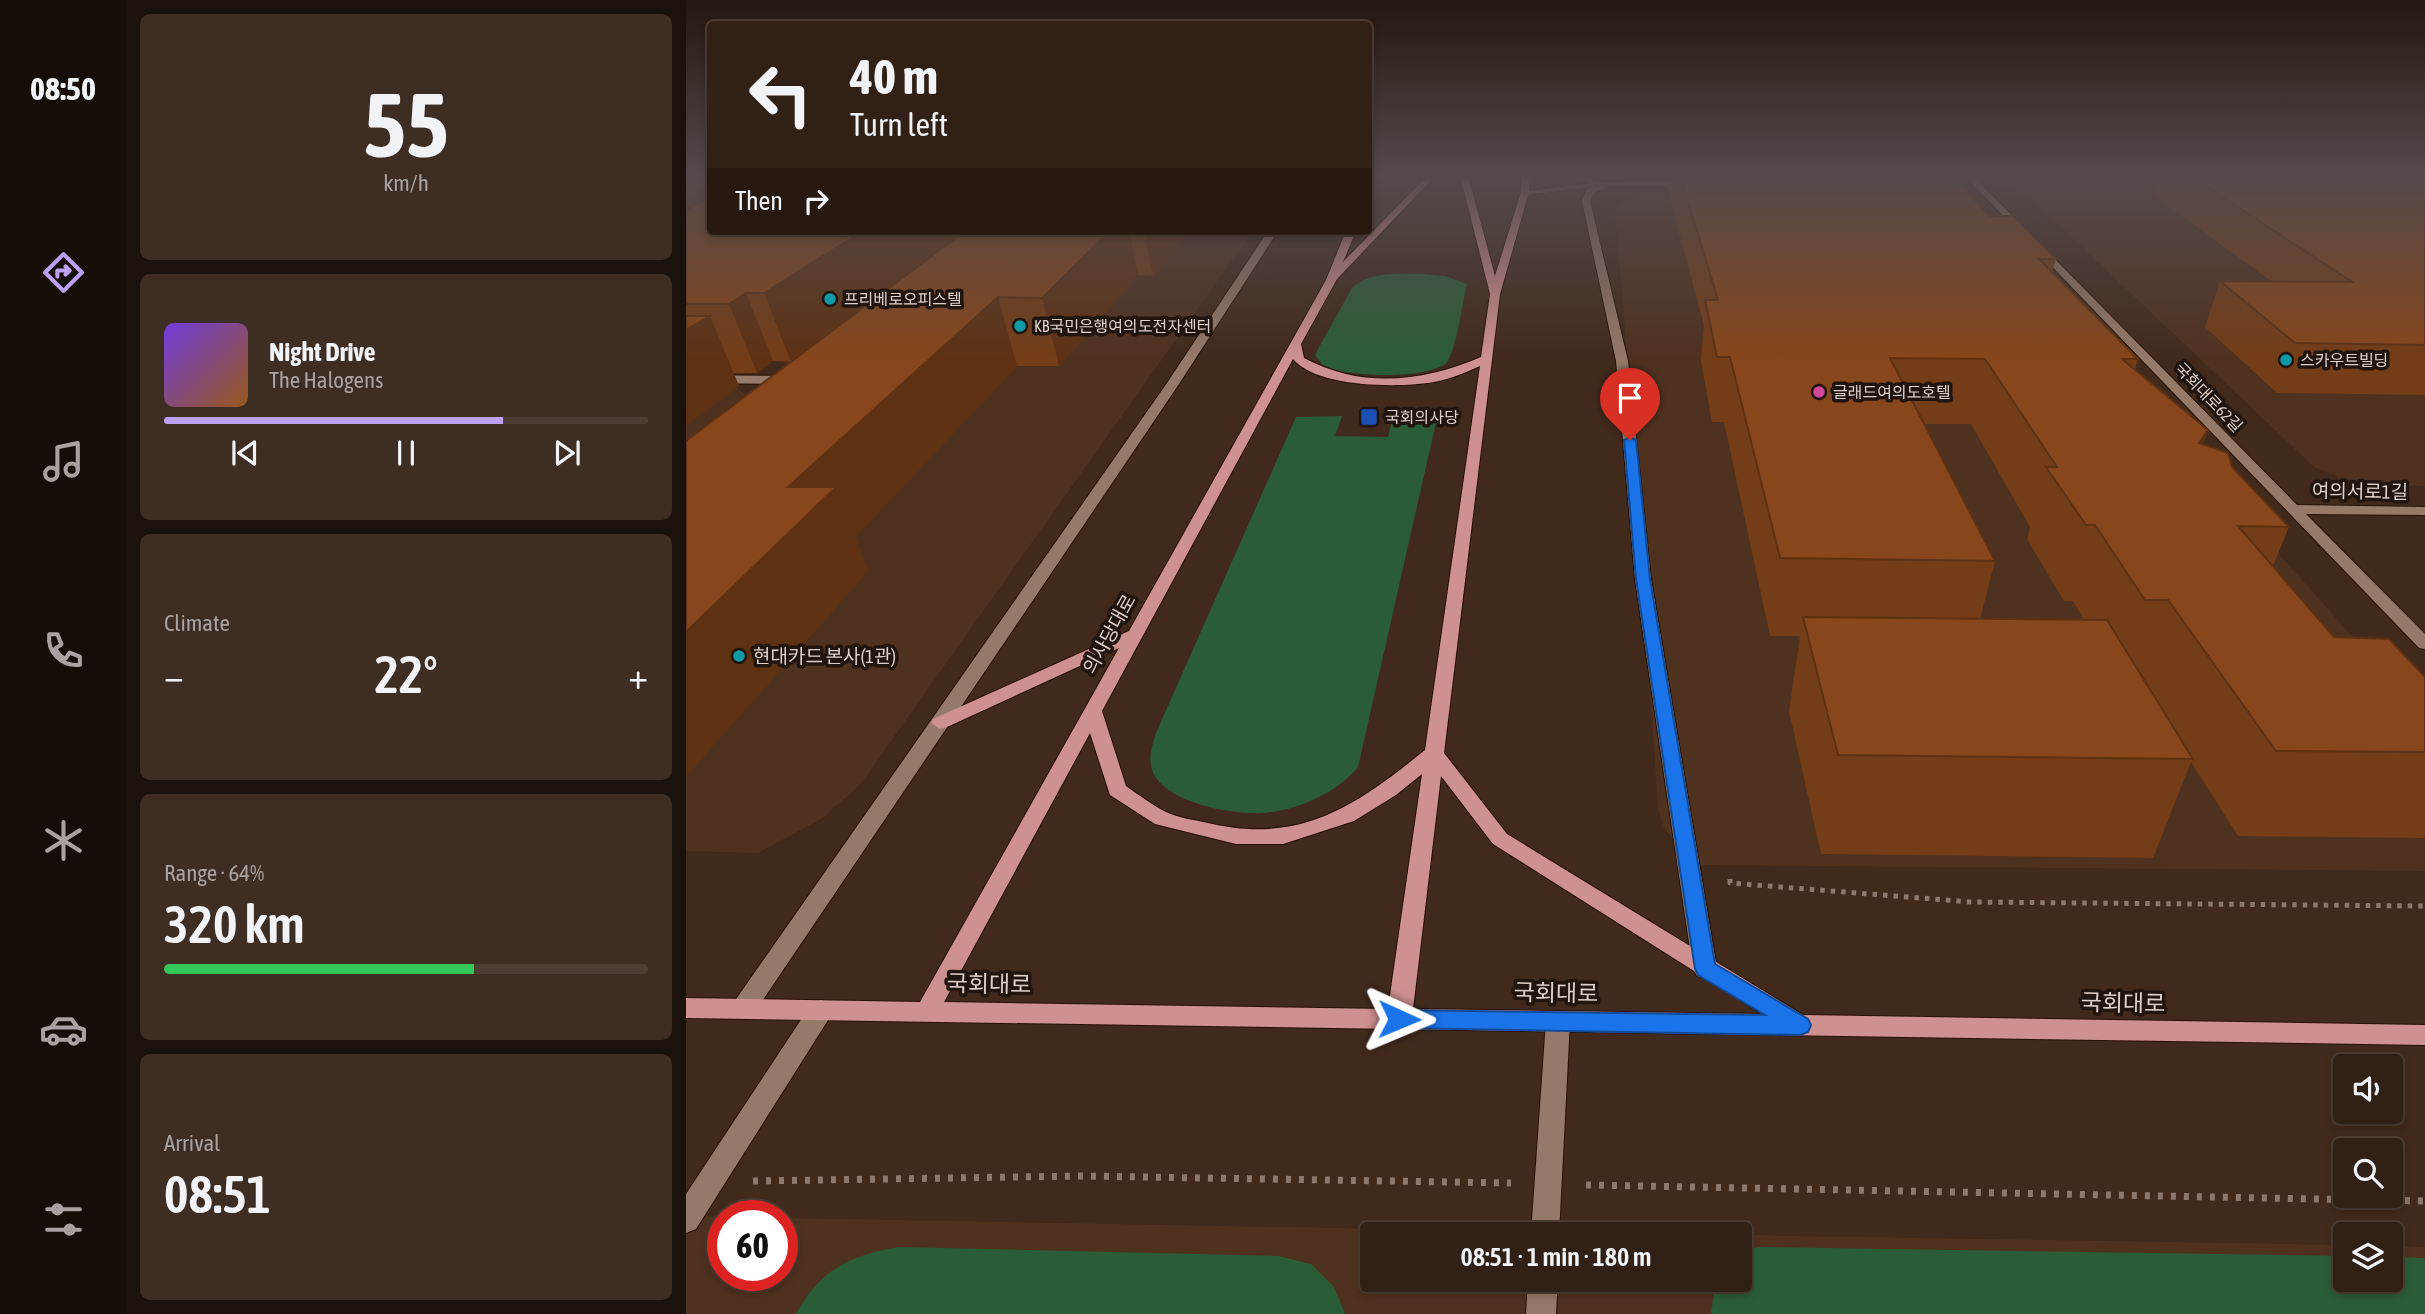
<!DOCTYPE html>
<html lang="en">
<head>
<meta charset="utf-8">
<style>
  body { margin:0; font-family:"Asap Condensed","Noto Sans KR",sans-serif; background:#3d2d22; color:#f1f3f6; height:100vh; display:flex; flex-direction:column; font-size:26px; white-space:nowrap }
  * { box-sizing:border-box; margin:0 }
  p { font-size:23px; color:#a8a3a0 }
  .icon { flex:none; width:38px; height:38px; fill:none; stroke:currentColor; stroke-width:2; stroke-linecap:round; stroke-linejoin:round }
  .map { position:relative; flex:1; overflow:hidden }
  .details { display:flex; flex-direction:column; gap:14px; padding:14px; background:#1b120c; width:560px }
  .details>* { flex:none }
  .hud { position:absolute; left:21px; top:21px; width:665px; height:214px; border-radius:7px; box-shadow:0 4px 10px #0003,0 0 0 2px #4c3e34; background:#312015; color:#f1f3f6; overflow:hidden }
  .controls { position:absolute; left:1647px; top:1054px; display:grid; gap:14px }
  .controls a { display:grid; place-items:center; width:70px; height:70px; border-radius:7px; background:#312015; box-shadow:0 4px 10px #0003,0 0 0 2px #4c3e34; font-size:35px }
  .speed { position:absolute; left:21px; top:1200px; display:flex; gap:14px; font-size:35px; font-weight:700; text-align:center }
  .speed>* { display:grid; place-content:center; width:91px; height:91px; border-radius:50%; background:#312015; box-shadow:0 4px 10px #0003,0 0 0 2px #4c3e34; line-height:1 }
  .speed .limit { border:10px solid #d22; background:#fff; color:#111 }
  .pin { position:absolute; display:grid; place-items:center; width:60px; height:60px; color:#fff; margin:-72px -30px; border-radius:50% 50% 50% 0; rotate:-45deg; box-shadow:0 0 7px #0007 }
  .pin .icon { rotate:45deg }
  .me { position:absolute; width:77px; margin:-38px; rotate:91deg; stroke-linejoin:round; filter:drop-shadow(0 0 5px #0008) }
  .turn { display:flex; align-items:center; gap:24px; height:147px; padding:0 28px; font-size:32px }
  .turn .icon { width:91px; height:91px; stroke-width:2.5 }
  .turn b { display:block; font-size:49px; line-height:60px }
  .then { display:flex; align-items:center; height:66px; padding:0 28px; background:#0003; gap:14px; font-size:26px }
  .big { font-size:52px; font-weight:600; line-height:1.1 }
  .details .widget { flex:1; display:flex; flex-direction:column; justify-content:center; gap:10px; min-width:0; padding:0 24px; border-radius:10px; background:#3d2d22 }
  .details .dial { align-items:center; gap:0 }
  .dial b { font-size:91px; line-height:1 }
  .song { display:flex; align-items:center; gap:21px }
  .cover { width:84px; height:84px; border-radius:10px; background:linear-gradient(135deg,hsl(260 70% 55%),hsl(30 70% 35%)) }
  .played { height:7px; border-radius:4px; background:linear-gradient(90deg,#bca0f2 70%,#4c3e34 70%) }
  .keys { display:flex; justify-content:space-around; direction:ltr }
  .heat { display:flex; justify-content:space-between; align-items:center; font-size:38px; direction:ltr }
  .charge { height:10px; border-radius:5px; background:linear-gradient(90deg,#34c759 64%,#4c3e34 0) }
  .trip { position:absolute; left:674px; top:1222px; width:392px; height:70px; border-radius:7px; background:#312015; box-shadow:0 4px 10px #0003,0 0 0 2px #4c3e34; font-weight:600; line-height:70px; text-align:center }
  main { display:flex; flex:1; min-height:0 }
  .tabs { display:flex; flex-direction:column; width:126px; justify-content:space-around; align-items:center; background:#140d08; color:#a8a3a0 }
  .tabs .icon { width:49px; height:49px }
  .tabs .current { color:#bca0f2 }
  .tabs b { font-size:32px; color:#f1f3f6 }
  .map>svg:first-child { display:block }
  .built { fill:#4f311f }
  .green { fill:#2b5c38 }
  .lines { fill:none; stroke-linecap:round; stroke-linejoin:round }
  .minor-casing { stroke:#271205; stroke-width:2 }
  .major-casing { stroke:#271205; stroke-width:2 }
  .path-far1 { stroke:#8c786d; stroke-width:5; stroke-dasharray:4.5 6; stroke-linecap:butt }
  .path { stroke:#8c786d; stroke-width:7; stroke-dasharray:5 8; stroke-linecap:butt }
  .minor { fill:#957969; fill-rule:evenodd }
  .major { fill:#cf9090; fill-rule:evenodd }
  .wall { fill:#743c17; fill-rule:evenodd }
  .shaded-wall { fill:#5e3113 }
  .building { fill:#87461b; stroke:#5e3113; stroke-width:2 }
  .route { fill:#1a73e8; stroke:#114b97; stroke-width:2 }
  .culture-dot { fill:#0f9aa8; stroke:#20150f; stroke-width:2.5 }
  .hotel-dot { fill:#d1479c; stroke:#20150f; stroke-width:2.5 }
  .transit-dot { fill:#1a4fb4; stroke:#20150f; stroke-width:2.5 }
  .labels { text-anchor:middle; stroke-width:7; stroke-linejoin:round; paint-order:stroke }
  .far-poi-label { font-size:16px; fill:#dfd0c7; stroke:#20150f; text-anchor:start }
  .far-street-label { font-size:16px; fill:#dfd0c7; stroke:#20150f }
  .street-label { font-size:19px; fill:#dfd0c7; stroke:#20150f }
  .poi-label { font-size:19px; fill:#dfd0c7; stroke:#20150f; text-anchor:start }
  .near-street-label { font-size:23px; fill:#dfd0c7; stroke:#20150f }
</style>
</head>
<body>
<main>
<nav class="tabs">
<b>08:50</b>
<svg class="icon current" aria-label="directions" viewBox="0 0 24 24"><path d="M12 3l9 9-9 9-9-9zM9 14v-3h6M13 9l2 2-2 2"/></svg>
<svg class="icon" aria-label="music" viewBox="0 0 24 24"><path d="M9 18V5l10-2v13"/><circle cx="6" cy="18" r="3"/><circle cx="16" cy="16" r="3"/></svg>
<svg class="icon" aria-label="phone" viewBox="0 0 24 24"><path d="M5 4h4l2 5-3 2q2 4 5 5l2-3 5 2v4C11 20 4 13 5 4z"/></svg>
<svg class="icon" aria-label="climate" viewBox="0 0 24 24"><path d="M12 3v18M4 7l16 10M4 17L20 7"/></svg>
<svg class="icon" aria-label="car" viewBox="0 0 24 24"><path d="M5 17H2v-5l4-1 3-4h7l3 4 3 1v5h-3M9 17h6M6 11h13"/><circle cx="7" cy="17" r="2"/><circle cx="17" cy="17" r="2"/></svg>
<svg class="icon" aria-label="filters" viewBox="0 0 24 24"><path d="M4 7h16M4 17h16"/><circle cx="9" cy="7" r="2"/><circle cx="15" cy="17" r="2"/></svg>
</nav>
<section class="details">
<div class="widget dial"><b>55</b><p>km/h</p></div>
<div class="widget">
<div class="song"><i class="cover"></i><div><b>Night Drive</b><p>The Halogens</p></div></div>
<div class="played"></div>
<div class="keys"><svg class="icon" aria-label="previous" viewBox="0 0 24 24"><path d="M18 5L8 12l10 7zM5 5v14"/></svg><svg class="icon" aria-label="pause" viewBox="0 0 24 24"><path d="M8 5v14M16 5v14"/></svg><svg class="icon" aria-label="next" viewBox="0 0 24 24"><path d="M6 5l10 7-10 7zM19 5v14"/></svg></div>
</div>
<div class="widget"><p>Climate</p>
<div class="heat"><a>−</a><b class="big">22°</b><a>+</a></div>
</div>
<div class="widget"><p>Range · 64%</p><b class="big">320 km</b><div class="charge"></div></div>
<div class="widget"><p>Arrival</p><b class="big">08:51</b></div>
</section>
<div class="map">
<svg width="1739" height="1314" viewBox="0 0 1739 1314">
  <rect width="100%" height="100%" fill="#412a1c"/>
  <!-- built -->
  <g class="built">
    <polygon points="1320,175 1739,175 1739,486 1690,485 1654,477 1628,467"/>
    <polygon points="990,192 1531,484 1739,718 1739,871 1011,865 978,828 972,808 947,429 929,208 951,197"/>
    <polygon points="344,231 567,231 173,786 135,819 72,853 0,851 0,519"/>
    <polygon points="0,385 49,386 72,407 0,462"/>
    <polygon points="0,1216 37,1217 37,1276 96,1276 96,1218 979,1234 686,1234 686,1279 1054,1279 1054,1235 1659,1245 1659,1279 1704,1279 1705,1246 1739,1247 1739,1314 0,1314"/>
  </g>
  <!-- green -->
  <g class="green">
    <path d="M 736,274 L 759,276 L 781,284 C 777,300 770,351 761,362 C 745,380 655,378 636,364 C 636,364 630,356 629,356 L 632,349 L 666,288 C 684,271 713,274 736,274 Z"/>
    <path d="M 656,416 L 649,436 L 702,437 L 707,417 L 751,418 L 672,767 C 651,793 610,811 577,813 C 548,815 489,804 471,779 C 460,765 465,748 470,733 L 610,417 Z"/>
    <path d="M 213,1247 L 592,1256 L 625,1264 L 648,1287 L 659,1314 L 110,1314 C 134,1269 165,1255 213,1247 Z"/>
    <polygon points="1074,1247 1659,1256 1659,1279 1704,1279 1705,1257 1739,1258 1739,1314 1025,1314 1030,1279 1054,1279 1054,1250"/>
  </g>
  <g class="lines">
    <defs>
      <g id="minor">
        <polygon points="870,175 899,175 912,182 1005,181 1009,183 1005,185 924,186 908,193 904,201 942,361 965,579 1031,969 1027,976 1019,978 1011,976 1007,969 949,579 930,361 896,201 901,189 906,187 839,195 835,192 905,183"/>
        <polygon points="1278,175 1286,175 1611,505 1739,507 1739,515 1620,514 1739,634 1739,649 1733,648"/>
        <polygon points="582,231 592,231 493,384 66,1016 57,1019 48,1016 45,1009 48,1002 481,383"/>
        <polygon points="0,375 104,376 110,380 104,384 0,383"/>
        <polygon points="135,1000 144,1003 147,1010 144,1017 10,1229 0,1233 0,1194 126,1003"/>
        <polygon points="872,1011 881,1014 884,1021 873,1234 845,1234 860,1021 863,1014"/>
        <polygon points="842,1279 872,1279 870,1314 840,1314"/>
      </g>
      <g id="major">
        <polygon points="686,175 694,175 682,190 682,181"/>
        <path d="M 742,175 L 750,175 L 651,279 L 615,344 L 618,358 C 676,389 737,382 795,357 L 804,294 L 774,175 L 782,175 L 809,276 L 835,192 L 835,175 L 843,175 L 843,192 L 814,294 L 758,753 L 821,834 L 1117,1015 L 1739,1025 L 1739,1045 L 0,1018 L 0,998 L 234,1002 L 433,648 L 261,727 L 254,729 L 245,723 L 247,719 L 443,631 L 640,280 L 660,231 L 670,231 L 657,262 ZM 607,359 C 631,388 714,388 748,382 C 764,379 779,373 794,366 L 739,750 C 670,806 614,845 522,823 C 509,820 492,818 480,812 C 466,805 453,795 440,786 L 416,711 ZM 404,733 L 424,795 L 469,824 L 550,844 L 597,844 L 668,821 L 710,795 L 736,774 L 702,1009 L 258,1002 ZM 755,776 L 807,844 L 1076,1014 L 727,1009 Z"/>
      </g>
    </defs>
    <!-- minor casing -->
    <use href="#minor" class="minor-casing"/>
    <!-- major casing -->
    <use href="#major" class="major-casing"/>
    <!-- path-far1 -->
    <polyline class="path-far1" points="1044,879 1044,883 1285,902 1739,906"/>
    <!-- path -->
    <g class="path">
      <polyline points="67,1181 396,1176 825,1183"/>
      <polyline points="900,1185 1739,1201"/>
    </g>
    <!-- minor -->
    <use href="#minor" class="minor"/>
    <!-- major -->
    <use href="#major" class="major"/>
  </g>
  <!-- wall -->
  <g class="wall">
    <polygon points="0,175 24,231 504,231 467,276 452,275 373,366 331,366 169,537 182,571 0,776 148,330 105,362 87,361 71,373 47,373 53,386 0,425"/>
    <path d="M 978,175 L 1267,175 L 1303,216 L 1370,259 L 1366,273 L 1452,359 L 1449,369 L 1517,444 L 1546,467 L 1603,527 L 1587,566 L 1648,637 L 1739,677 L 1739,838 L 1552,836 L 1505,762 L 1467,858 L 1135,854 L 1103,711 L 1114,636 L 1084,636 L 1038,422 L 1026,422 L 1015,361 L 1018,325 L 981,188 L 982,179 L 979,179 ZM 1238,424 L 1285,424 L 1344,527 L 1341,539 L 1378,601 L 1387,601 L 1398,620 L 1294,619 L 1309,561 Z"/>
    <polygon points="1473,175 1739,175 1739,395 1591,393 1519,327 1534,281 1585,281 1467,195"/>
  </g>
  <!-- shaded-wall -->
  <g class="shaded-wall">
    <polygon points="24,187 24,231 0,271 0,199"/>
    <polygon points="177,231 282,231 105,362 78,293"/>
    <polygon points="423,231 443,231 452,275 373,366 356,298"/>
    <polygon points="458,231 504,231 467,276"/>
    <polygon points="60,293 87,361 71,373 43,304"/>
    <polygon points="312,297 331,366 169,537 182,571 0,776 0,632 102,487"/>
    <polygon points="24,316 53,386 0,425 0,330"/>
    <polygon points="1522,430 1498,500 1513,443"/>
  </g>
  <!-- building -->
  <g class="building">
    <polygon points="0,175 24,175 24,187 0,199"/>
    <polygon points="994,175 1267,175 1303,216 1327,216 1370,259 1353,259 1452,359 1436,359 1522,430 1513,443 1542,453 1546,467 1603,527 1552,526 1648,637 1703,639 1739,677 1739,752 1590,751 1482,600 1459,600 1409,525 1400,525 1360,467 1371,467 1299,359 1204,358 1309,561 1094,558 1044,357 1031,357 1019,300 1032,300"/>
    <polygon points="1503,175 1739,175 1739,345 1609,343 1534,281 1666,282"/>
    <polygon points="24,198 24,231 177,231 78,293 60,293 43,304 0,304 0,210"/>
    <polygon points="279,231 423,231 356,298 312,297 102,487 150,487 0,632 0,441"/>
    <polygon points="0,316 24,316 0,330"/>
    <polygon points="1117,617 1421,620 1507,759 1152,755"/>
  </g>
  <!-- sky -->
  <linearGradient id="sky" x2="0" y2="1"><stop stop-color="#24170f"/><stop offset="0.49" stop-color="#544a4b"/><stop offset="1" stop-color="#544a4b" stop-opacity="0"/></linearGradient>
  <rect width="1739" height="359" fill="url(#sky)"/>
  <!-- route -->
  <polygon class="route" points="944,437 950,440 964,579 1029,964 1122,1019 1125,1025 1122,1032 1114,1035 713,1028 705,1025 702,1019 705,1012 713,1010 1079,1015 1012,975 1009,969 950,579 938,440"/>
  <!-- markers -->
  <g class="culture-dot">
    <circle cx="144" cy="299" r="7"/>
    <circle cx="334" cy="326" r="7"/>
    <circle cx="1600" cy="360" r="7"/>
    <circle cx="53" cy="656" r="7"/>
  </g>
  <circle class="hotel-dot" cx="1133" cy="392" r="7"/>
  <rect class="transit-dot" x="674" y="408" width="18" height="18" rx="3.5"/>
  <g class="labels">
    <!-- far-poi labels -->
    <g class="far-poi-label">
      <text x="158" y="305">프리베로오피스텔</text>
      <text x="348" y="332">KB국민은행여의도전자센터</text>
      <text x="1614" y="366">스카우트빌딩</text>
      <text x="1147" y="398">글래드여의도호텔</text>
      <text x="699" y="423">국회의사당</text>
    </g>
    <!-- far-street labels -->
    <g class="far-street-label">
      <text transform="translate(1523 397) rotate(46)" y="6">국회대로62길</text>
    </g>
    <!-- street labels -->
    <g class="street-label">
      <text transform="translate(1674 491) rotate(1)" y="7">여의서로1길</text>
      <text transform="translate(423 634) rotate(-61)" y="7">의사당대로</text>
    </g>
    <!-- poi labels -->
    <g class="poi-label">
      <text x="67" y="663">현대카드 본사(1관)</text>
    </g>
    <!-- near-street labels -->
    <g class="near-street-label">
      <text transform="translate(303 984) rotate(1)" y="8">국회대로</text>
      <text transform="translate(870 993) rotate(1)" y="8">국회대로</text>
      <text transform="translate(1437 1003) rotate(1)" y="8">국회대로</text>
    </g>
  </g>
</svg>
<div class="controls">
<a><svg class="icon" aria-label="sound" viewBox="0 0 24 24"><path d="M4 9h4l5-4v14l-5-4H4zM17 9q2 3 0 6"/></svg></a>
<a><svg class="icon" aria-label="search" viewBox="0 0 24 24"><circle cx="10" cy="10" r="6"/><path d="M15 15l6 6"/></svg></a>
<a><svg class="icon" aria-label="layers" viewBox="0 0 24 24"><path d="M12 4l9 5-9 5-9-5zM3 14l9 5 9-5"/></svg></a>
</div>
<div class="speed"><div class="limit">60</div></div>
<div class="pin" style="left:944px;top:440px;background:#d93025"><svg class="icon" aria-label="arrive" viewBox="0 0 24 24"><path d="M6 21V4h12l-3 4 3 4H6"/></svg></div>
<svg class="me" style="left:713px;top:1019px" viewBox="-20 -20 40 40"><path d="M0-17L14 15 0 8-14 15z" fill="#1a73e8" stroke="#fff" stroke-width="4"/></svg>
<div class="trip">08:51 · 1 min · 180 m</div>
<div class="hud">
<div class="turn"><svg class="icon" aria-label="left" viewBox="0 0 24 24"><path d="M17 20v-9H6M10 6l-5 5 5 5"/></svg><div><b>40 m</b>Turn left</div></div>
<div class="then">Then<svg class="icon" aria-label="right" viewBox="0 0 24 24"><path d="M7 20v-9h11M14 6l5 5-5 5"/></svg></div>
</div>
</div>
</main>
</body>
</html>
